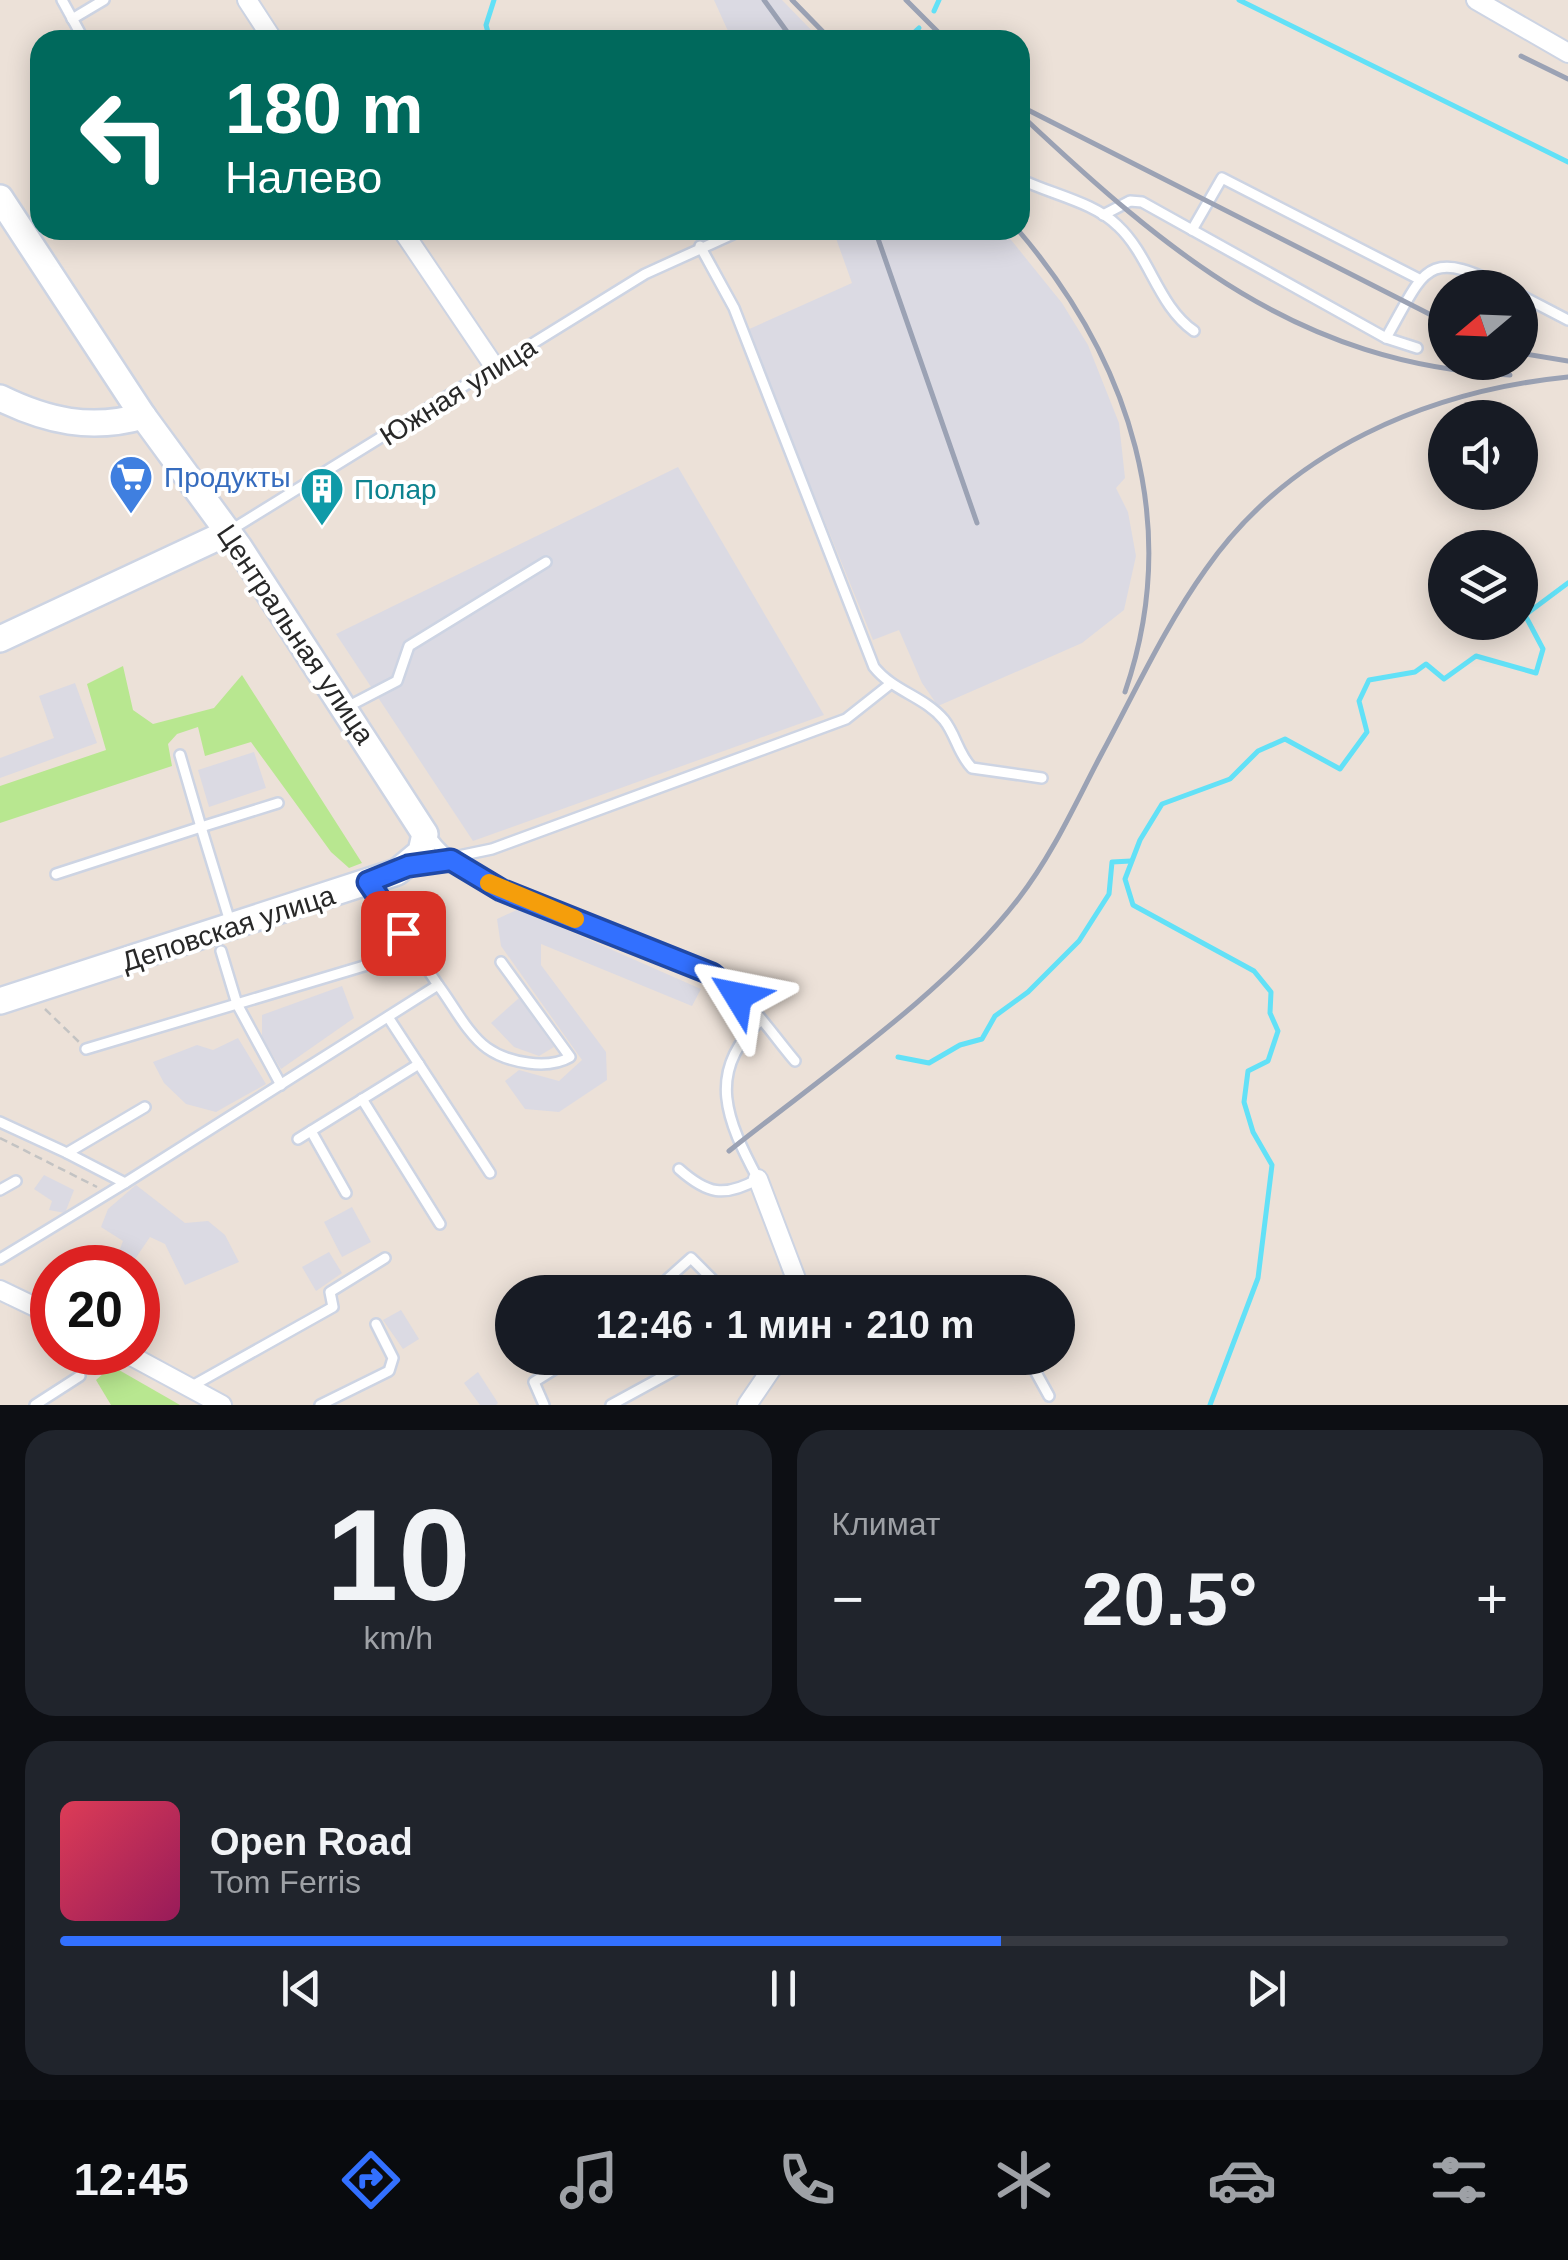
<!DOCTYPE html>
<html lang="ru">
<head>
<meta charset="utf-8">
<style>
  body { margin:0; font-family:Helvetica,sans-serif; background:#20242c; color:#f1f3f6; height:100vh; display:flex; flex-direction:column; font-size:38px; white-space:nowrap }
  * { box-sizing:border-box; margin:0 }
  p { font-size:32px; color:#9ea1a6 }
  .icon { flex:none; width:55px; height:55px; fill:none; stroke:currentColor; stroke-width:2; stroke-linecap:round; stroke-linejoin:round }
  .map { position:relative; height:1405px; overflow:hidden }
  .side { display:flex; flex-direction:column; gap:25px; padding:25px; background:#0d0f14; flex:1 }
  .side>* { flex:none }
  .hud { position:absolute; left:30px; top:30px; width:1000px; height:210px; border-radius:30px; box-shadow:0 5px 25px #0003; background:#00695c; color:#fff; overflow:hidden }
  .needle { width:65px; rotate:251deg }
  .fabs { position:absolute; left:1428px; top:270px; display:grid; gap:20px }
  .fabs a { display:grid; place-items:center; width:110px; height:110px; border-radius:50%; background:#171b24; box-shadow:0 5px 25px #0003; font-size:50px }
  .speed { position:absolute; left:30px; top:1245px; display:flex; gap:20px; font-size:50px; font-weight:700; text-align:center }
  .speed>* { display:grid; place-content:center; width:130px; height:130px; border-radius:50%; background:#171b24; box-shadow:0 5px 25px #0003; line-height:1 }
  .speed .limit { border:15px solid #d22; background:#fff; color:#111 }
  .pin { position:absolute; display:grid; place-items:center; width:85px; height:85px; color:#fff; margin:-42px; border-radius:20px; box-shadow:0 5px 15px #0006 }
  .me { position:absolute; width:110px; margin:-55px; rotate:305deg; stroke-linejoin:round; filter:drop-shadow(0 0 8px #0008) }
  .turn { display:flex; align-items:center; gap:35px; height:210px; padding:0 30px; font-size:45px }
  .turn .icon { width:130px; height:130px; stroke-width:2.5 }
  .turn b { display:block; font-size:70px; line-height:85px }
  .big { font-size:75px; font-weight:600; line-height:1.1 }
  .side .card { flex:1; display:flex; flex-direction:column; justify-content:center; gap:15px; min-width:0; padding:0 35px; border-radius:30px; background:#20242c }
  .side .dial { align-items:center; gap:0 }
  .dial b { font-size:130px; line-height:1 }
  .song { display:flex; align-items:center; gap:30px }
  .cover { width:120px; height:120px; border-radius:15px; background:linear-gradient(135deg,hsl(350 70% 55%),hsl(330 70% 35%)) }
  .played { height:10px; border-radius:5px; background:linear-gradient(90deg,#3270ff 65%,#363941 65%) }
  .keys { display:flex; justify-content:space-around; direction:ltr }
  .heat { display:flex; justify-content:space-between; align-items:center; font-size:55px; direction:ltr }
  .side .tiles { flex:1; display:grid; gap:25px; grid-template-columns:1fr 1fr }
  .card:last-child { grid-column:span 2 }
  .trip { position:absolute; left:495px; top:1275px; width:580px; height:100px; border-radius:50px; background:#171b24; box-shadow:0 5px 25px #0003; font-weight:600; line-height:100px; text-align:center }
  .tabs { display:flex; height:160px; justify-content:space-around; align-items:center; background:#090b0e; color:#9ea1a6 }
  .tabs .icon { width:70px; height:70px }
  .tabs .selected { color:#3270ff }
  .tabs b { font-size:45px; color:#f1f3f6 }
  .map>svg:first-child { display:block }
  .industrial { fill:#dbdae3 }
  .green { fill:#b8e790 }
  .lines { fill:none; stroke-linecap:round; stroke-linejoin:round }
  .stream { stroke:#62e1f7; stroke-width:5 }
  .lane-casing { stroke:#cdd4e3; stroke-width:14 }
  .street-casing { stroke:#cdd4e3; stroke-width:22 }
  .secondary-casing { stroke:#cdd4e3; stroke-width:30 }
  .path { stroke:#c3c3c3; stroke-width:2.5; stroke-dasharray:8 5; stroke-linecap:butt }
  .lane { stroke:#fff; stroke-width:9 }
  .street { stroke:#fff; stroke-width:18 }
  .secondary { stroke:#fff; stroke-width:25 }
  .rail { stroke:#9ba2b4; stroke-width:5 }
  .route-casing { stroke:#2049a6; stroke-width:25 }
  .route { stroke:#3270ff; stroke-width:18 }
  .slow { stroke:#f59e0b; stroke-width:18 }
  .labels { text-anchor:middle; stroke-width:8; stroke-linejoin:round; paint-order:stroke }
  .street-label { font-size:28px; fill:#282828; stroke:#fff }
  .shop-label { font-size:28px; fill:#366cbe; stroke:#fff; text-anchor:start }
  .culture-label { font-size:28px; fill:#0d838f; stroke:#fff; text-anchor:start }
</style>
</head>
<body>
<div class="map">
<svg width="1568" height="1405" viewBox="0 0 1568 1405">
  <rect width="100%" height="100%" fill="#ece1d8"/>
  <!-- industrial -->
  <g class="industrial">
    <polygon points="714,0 782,0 821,40 732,40"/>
    <polygon points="833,230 1003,230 1062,303 1088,345 1119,423 1125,478 1116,488 1128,512 1136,556 1124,610 1082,643 938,706 922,683 899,630 873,640 747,330 852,283"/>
    <polygon points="678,467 824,715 473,841 336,634"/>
    <polygon points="75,683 97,743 0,778 0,758 54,738 39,696"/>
    <polygon points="254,752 266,788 209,807 198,770"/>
    <polygon points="519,909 701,989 692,1006 541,944 541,965 606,1052 607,1080 559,1112 525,1109 505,1081 519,1070 559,1081 582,1060 501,946 497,919"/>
    <polygon points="342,986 354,1018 281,1069 262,1037 262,1015"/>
    <polygon points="519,998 554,1047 539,1056 514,1047 491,1023"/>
    <polygon points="238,1038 266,1084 216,1112 186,1104 164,1083 153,1062 197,1045 213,1050"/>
    <polygon points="44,1175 74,1190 65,1213 49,1210 52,1201 34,1189"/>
    <polygon points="136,1185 185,1223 208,1221 225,1235 239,1262 185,1285 165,1244 150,1237 133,1262 118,1254 123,1241 101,1227 108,1209"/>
    <polygon points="352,1207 371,1242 342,1257 324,1222"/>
    <polygon points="329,1252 342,1273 316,1291 302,1267"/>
    <polygon points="401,1310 419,1339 403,1349 383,1320"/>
    <polygon points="478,1372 498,1403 496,1405 480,1405 464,1383"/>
  </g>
  <!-- green -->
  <g class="green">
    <polygon points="123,666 133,710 153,724 214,708 242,675 362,863 349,868 331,852 251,742 205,756 198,727 177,734 168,744 172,766 0,823 0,786 106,750 87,684"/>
    <polygon points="112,1366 180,1405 111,1405 96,1380"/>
  </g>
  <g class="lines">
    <!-- stream -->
    <g class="stream">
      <polyline points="1239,0 1568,162"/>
      <polyline points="934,11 939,0"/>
      <polyline points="490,40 486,25 494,0"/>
      <polyline points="906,40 919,28"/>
      <polyline points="898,1057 929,1063 960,1045 982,1039 995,1016 1028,992 1079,941 1109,894 1112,862 1131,861"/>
      <polyline points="1210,1405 1258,1278 1272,1165 1253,1132 1244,1102 1248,1071 1268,1061 1278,1031 1270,1013 1271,992 1254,971 1133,905 1125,879 1140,840 1162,804 1230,779 1258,751 1285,739 1340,769 1367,732 1359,701 1369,680 1415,672 1426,664 1444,679 1476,656 1536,673 1543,649 1525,615 1568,583"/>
    </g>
    <defs>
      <g id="lane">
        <polyline points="62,0 84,40"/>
        <polyline points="72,19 104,0"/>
        <path d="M 1020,179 C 1050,194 1094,202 1118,226 C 1150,256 1158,306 1194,331"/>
        <polyline points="1103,215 1130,201 1142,202 1386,338 1417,348"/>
        <polyline points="1192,230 1222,178 1419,279"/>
        <path d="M 700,246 L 734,308 L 874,667 C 894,692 924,696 944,720 C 956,735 958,754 972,768 L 1042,778"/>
        <polyline points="1520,295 1568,320"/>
        <path d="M 1386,338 C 1425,270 1425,246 1505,288"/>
        <polyline points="231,530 645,274 742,230"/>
        <polyline points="347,707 397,681 409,646 546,562"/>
        <polyline points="180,755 201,827 278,803"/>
        <path d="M 431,837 C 484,908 632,933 710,973 C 744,990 771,1033 795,1061"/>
        <polyline points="420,864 492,849 846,719 889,685"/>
        <polyline points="56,874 201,827 231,925"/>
        <polyline points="221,951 237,1004 281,1085"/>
        <path d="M 438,985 C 452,1003 468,1035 487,1048 C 508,1063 548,1070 570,1057 L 501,962"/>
        <polyline points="388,1017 490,1173"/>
        <polyline points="86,1049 374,963"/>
        <polyline points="362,1099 440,1224"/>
        <polyline points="0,1122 67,1153 145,1107"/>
        <polyline points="311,1131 346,1193"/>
        <polyline points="298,1139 419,1064"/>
        <polyline points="67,1153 125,1183 438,985 370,884"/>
        <path d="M 679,1169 C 707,1194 724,1198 758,1179 C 727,1121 705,1072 760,1021"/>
        <polyline points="0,1190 16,1181"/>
        <polyline points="0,1259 125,1183"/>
        <polyline points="653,1292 691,1258 721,1288"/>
        <polyline points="1028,1358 1049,1396"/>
        <polyline points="192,1386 333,1307 330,1292 385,1258"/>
        <polyline points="35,1405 80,1376"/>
        <polyline points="320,1405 389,1371 393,1358 376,1324"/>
        <polyline points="544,1405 534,1382 572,1358"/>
        <polyline points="611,1405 697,1358"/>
      </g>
      <g id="street">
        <polyline points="247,0 273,40"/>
        <polyline points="1476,0 1568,53"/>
        <polyline points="402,230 496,369"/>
        <polyline points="758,1179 801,1292"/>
        <polyline points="0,1290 52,1315"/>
        <polyline points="124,1352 222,1405"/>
        <polyline points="747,1405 779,1358"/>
      </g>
      <g id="secondary">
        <polyline points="0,198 143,416 239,547 425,834 421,852 397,872 0,1001"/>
        <path d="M 0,398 C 47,421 91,431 143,416"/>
        <polyline points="0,639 229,532"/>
      </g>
    </defs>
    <!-- lane casing -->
    <use href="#lane" class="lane-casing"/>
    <!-- street casing -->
    <use href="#street" class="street-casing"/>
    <!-- secondary casing -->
    <use href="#secondary" class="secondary-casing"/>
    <!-- path -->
    <g class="path">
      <polyline points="45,1009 79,1042"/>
      <polyline points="0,1138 97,1187"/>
    </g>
    <!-- lane -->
    <use href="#lane" class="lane"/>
    <!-- street -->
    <use href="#street" class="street"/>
    <!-- secondary -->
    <use href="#secondary" class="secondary"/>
    <!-- rail -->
    <g class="rail">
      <polyline points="764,0 793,40"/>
      <polyline points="792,0 831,40"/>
      <polyline points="906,0 946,40"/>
      <polyline points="1521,56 1568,79"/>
      <polyline points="1028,110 1445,322"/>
      <path d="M 1020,114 C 1169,254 1298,364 1510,375"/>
      <polyline points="875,230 977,523"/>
      <path d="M 1018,230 C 1130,361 1183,524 1125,692"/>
      <polyline points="1520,353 1568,361"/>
      <path d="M 729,1151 C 823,1076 947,992 1019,898 C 1053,854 1076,802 1102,753 C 1135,692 1165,626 1206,569 C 1289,450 1428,391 1568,377"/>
    </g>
  </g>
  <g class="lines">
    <defs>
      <polyline id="route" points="403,933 368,882 408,866 451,860 501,890 712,974 738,996"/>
    </defs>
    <!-- route casing -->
    <use href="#route" class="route-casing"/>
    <!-- route -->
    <use href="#route" class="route"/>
    <!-- slow -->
    <polyline class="slow" points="489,883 575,919"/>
  </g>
  <!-- icons -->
  <defs>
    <symbol id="supermarket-pin" viewBox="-11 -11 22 30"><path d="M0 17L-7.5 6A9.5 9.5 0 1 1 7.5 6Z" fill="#3f7fe0" stroke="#fff"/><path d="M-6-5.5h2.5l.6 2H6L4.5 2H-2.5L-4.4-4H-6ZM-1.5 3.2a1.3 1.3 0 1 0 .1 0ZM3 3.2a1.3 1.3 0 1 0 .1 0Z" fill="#fff"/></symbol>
    <symbol id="building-pin" viewBox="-11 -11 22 30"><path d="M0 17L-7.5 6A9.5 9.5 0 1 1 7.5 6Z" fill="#0f9aa8" stroke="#fff"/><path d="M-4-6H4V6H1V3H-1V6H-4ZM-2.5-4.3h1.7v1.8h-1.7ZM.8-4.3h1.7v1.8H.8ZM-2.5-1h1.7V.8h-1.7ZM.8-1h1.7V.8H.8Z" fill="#fff"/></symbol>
  </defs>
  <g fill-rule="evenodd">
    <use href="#supermarket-pin" x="106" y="452" width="50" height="68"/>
    <use href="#building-pin" x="297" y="464" width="50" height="68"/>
  </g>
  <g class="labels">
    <!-- street labels -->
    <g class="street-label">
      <text transform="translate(458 391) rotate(-32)" y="10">Южная улица</text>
      <text transform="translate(296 634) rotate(56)" y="10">Центральная улица</text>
      <text transform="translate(228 928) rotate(-18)" y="10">Деповская улица</text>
    </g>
    <!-- shop labels -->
    <g class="shop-label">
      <text x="164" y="487">Продукты</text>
    </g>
    <!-- culture labels -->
    <g class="culture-label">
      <text x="354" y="499">Полар</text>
    </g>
  </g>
</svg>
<div class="fabs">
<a><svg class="needle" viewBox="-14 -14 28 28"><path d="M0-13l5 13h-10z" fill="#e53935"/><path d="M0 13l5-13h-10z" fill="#9ea1a6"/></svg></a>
<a><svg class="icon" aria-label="sound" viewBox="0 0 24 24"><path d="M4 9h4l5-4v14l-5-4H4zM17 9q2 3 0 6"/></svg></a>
<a><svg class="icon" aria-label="layers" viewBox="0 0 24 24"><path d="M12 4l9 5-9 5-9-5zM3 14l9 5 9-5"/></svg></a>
</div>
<div class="speed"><div class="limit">20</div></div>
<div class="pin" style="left:403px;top:933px;background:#d93025"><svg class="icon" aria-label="arrive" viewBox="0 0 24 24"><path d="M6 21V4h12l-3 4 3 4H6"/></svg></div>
<svg class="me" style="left:738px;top:996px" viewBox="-20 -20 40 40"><path d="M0-17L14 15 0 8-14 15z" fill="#3270ff" stroke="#fff" stroke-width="4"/></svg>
<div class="trip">12:46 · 1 мин · 210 m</div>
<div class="hud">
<div class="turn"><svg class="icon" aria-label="left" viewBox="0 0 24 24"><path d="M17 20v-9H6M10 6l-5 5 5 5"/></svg><div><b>180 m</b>Налево</div></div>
</div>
</div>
<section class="side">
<div class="tiles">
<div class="card dial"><b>10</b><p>km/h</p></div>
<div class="card"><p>Климат</p>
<div class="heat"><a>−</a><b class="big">20.5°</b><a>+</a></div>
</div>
<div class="card">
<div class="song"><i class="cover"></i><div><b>Open Road</b><p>Tom Ferris</p></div></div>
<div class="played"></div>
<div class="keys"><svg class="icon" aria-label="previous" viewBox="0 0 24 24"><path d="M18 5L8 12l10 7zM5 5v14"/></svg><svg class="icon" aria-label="pause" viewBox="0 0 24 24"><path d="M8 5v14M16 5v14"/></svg><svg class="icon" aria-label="next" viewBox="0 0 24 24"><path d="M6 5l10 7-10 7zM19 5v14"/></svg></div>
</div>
</div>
</section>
<nav class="tabs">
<b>12:45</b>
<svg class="icon selected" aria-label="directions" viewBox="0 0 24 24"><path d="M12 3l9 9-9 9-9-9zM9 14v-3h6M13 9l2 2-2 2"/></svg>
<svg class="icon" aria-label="music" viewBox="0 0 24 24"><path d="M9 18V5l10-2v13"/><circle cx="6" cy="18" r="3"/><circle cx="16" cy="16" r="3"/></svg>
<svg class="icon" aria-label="phone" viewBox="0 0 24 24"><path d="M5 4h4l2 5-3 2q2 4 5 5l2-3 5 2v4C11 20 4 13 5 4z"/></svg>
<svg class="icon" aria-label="climate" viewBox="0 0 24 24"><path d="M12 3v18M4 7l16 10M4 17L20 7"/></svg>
<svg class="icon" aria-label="car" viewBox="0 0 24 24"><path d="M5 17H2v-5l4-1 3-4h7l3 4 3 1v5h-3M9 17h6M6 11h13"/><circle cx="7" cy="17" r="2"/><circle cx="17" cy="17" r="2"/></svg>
<svg class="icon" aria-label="filters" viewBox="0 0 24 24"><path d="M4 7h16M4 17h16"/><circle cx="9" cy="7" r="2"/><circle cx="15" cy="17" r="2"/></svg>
</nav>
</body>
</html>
